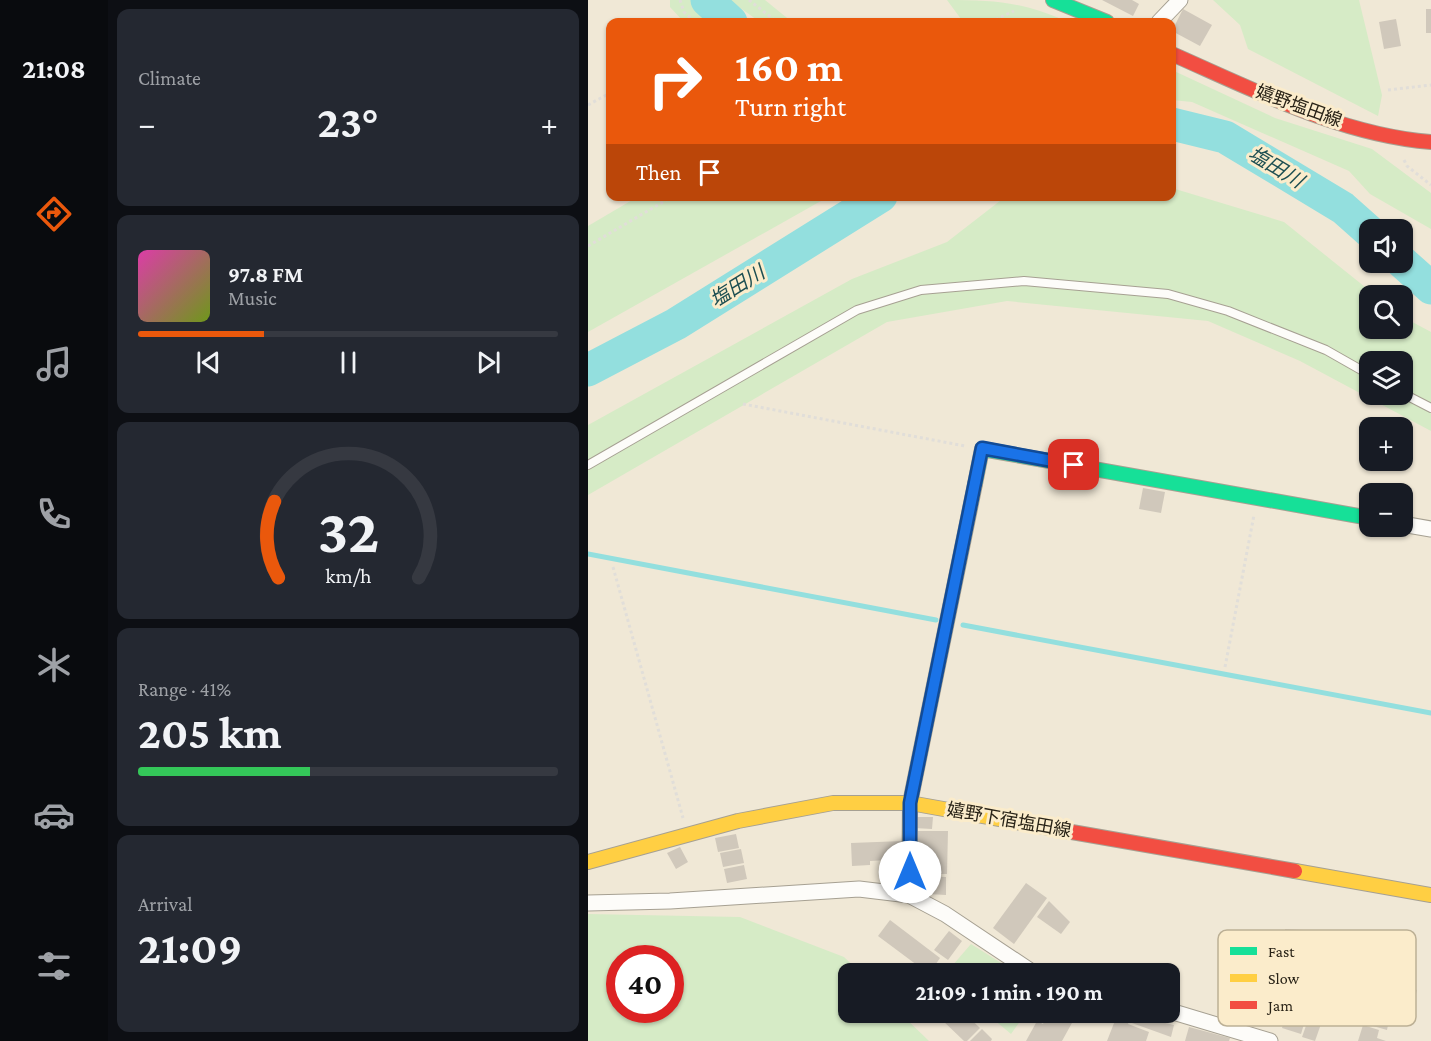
<!DOCTYPE html>
<html lang="en">
<head>
<meta charset="utf-8">
<style>
  body { margin:0; font-family:"Crimson Pro","Noto Sans JP",serif; background:#242831; color:#f1f3f6; height:100vh; display:flex; flex-direction:column; font-size:22px; white-space:nowrap }
  * { box-sizing:border-box; margin:0 }
  p { font-size:20px; color:#9ea1a6 }
  .icon { flex:none; width:33px; height:33px; fill:none; stroke:currentColor; stroke-width:2; stroke-linecap:round; stroke-linejoin:round }
  .map { position:relative; flex:1; overflow:hidden }
  .details { display:flex; flex-direction:column; gap:9px; padding:9px; background:#0d0f14; width:480px }
  .details>* { flex:none }
  .top-card { position:absolute; left:18px; top:18px; width:570px; height:183px; border-radius:12px; box-shadow:0 2px 4px #0004; background:#ea580c; color:#fff; overflow:hidden }
  .tools { position:absolute; left:771px; top:219px; display:grid; gap:12px }
  .tools a { display:grid; place-items:center; width:54px; height:54px; border-radius:12px; background:#171b24; box-shadow:0 2px 4px #0004; font-size:30px }
  .speed { position:absolute; left:18px; top:945px; display:flex; gap:12px; font-size:30px; font-weight:700; text-align:center }
  .speed>* { display:grid; place-content:center; width:78px; height:78px; border-radius:50%; background:#171b24; box-shadow:0 2px 4px #0004; line-height:1 }
  .speed .limit { border:9px solid #d22; background:#fff; color:#111 }
  .pin { position:absolute; display:grid; place-items:center; width:51px; height:51px; color:#fff; margin:-26px; border-radius:12px; box-shadow:0 3px 9px #0006 }
  .me { position:absolute; width:66px; margin:-33px; rotate:0deg; stroke-linejoin:round; filter:drop-shadow(0 0 4px #0008) }
  .turn { display:flex; align-items:center; gap:21px; height:126px; padding:0 30px; font-size:27px }
  .turn .icon { width:78px; height:78px; stroke-width:2.5 }
  .turn b { display:block; font-size:42px; line-height:51px }
  .then { display:flex; align-items:center; height:57px; padding:0 30px; background:#0003; gap:12px; font-size:22px }
  .big { font-size:45px; font-weight:700; line-height:1.1 }
  .details .widget { flex:1; display:flex; flex-direction:column; justify-content:center; gap:9px; min-width:0; padding:0 21px; border-radius:12px; background:#242831 }
  .details .dial { align-items:center; gap:0 }
  .dial svg { height:156px; overflow:visible; fill:none; stroke:#363941; stroke-width:7; stroke-linecap:round; text-anchor:middle }
  .dial text { fill:#f1f3f6; stroke:none }
  .song { display:flex; align-items:center; gap:18px }
  .cover { width:72px; height:72px; border-radius:9px; background:linear-gradient(135deg,hsl(320 70% 55%),hsl(80 70% 35%)) }
  .played { height:6px; border-radius:3px; background:linear-gradient(90deg,#ea580c 30%,#363941 30%) }
  .keys { display:flex; justify-content:space-around; direction:ltr }
  .heat { display:flex; justify-content:space-between; align-items:center; font-size:33px; direction:ltr }
  .charge { height:9px; border-radius:4px; background:linear-gradient(90deg,#34c759 41%,#363941 0) }
  .trip { position:absolute; left:250px; top:963px; width:342px; height:60px; border-radius:12px; background:#171b24; box-shadow:0 2px 4px #0004; font-weight:700; line-height:60px; text-align:center }
  main { display:flex; flex:1; min-height:0 }
  .tabs { display:flex; flex-direction:column; width:108px; justify-content:space-around; align-items:center; background:#090b0e; color:#9ea1a6 }
  .tabs .icon { width:42px; height:42px }
  .tabs .on { color:#ea580c }
  .tabs b { font-size:27px; color:#f1f3f6 }
  .map>svg:first-child { display:block }
  .green { fill:#d6ebc6; fill-rule:evenodd }
  .lines { fill:none; stroke-linecap:round; stroke-linejoin:round }
  .stream { stroke:#93dfde; stroke-width:5 }
  .river { stroke:#93dfde; stroke-width:33 }
  .building { fill:#d0c8bb }
  .lane-casing { stroke:#a6a092; stroke-width:10 }
  .street-casing { stroke:#a6a092; stroke-width:17 }
  .fast-casing { stroke:#a6a092; stroke-width:16 }
  .slow-casing { stroke:#a6a092; stroke-width:16 }
  .jam-casing { stroke:#a6a092; stroke-width:16 }
  .path { stroke:#e1ded9; stroke-width:3; stroke-dasharray:3 3; stroke-linecap:butt }
  .lane { stroke:#fdfcf9; stroke-width:8 }
  .street { stroke:#fdfcf9; stroke-width:15 }
  .fast { stroke:#16e098; stroke-width:14 }
  .slow { stroke:#ffcf43; stroke-width:14 }
  .jam { stroke:#f24e42; stroke-width:14 }
  .route-casing { stroke:#114b97; stroke-width:15 }
  .route { stroke:#1a73e8; stroke-width:10 }
  .labels { text-anchor:middle; stroke-width:6; stroke-linejoin:round; paint-order:stroke }
  .street-label { font-size:18px; fill:#292317; stroke:#fbeccb }
  .water-label { font-size:20px; font-style:italic; fill:#1d4f52; stroke:#fbeccb }
  .key { fill:#fbeccb; stroke:#bcb095; stroke-width:1.5 }
  .key-label { font-size:16px; fill:#292317 }
</style>
</head>
<body>
<main>
<nav class="tabs">
<b>21:08</b>
<svg class="icon on" aria-label="directions" viewBox="0 0 24 24"><path d="M12 3l9 9-9 9-9-9zM9 14v-3h6M13 9l2 2-2 2"/></svg>
<svg class="icon" aria-label="music" viewBox="0 0 24 24"><path d="M9 18V5l10-2v13"/><circle cx="6" cy="18" r="3"/><circle cx="16" cy="16" r="3"/></svg>
<svg class="icon" aria-label="phone" viewBox="0 0 24 24"><path d="M5 4h4l2 5-3 2q2 4 5 5l2-3 5 2v4C11 20 4 13 5 4z"/></svg>
<svg class="icon" aria-label="climate" viewBox="0 0 24 24"><path d="M12 3v18M4 7l16 10M4 17L20 7"/></svg>
<svg class="icon" aria-label="car" viewBox="0 0 24 24"><path d="M5 17H2v-5l4-1 3-4h7l3 4 3 1v5h-3M9 17h6M6 11h13"/><circle cx="7" cy="17" r="2"/><circle cx="17" cy="17" r="2"/></svg>
<svg class="icon" aria-label="filters" viewBox="0 0 24 24"><path d="M4 7h16M4 17h16"/><circle cx="9" cy="7" r="2"/><circle cx="15" cy="17" r="2"/></svg>
</nav>
<section class="details">
<div class="widget"><p>Climate</p>
<div class="heat"><a>−</a><b class="big">23°</b><a>+</a></div>
</div>
<div class="widget">
<div class="song"><i class="cover"></i><div><b>97.8 FM</b><p>Music</p></div></div>
<div class="played"></div>
<div class="keys"><svg class="icon" aria-label="previous" viewBox="0 0 24 24"><path d="M18 5L8 12l10 7zM5 5v14"/></svg><svg class="icon" aria-label="pause" viewBox="0 0 24 24"><path d="M8 5v14M16 5v14"/></svg><svg class="icon" aria-label="next" viewBox="0 0 24 24"><path d="M6 5l10 7-10 7zM19 5v14"/></svg></div>
</div>
<div class="widget dial"><svg viewBox="0 0 100 80">
<path d="M14 69A42 42 0 1 1 86 69"/>
<path d="M14 69A42 42 0 0 1 12 30" stroke="#ea580c"/>
<text x="50" y="56" font-size="32" font-weight="700">32</text>
<text x="50" y="72" font-size="11">km/h</text>
</svg></div>
<div class="widget"><p>Range · 41%</p><b class="big">205 km</b><div class="charge"></div></div>
<div class="widget"><p>Arrival</p><b class="big">21:09</b></div>
</section>
<div class="map">
<svg width="843" height="1041" viewBox="0 0 843 1041">
  <rect width="100%" height="100%" fill="#f0e8d6"/>
  <!-- green -->
  <g class="green">
    <polygon points="82,0 103,0 104,4 126,22 96,22 82,7"/>
    <polygon points="141,0 177,0 204,22 172,22"/>
    <path d="M 359,0 C 408,0 435,2 480,22 L 367,22 L 373,19 Z"/>
    <polygon points="625,0 771,0 794,95 790,116 660,49 652,25"/>
    <polygon points="584,70 687,118 784,149 843,193 843,229 782,194 761,171 604,102 584,100"/>
    <path d="M 584,188 L 696,222 L 787,295 L 782,296 L 782,328 L 814,328 L 815,317 L 843,332 L 843,431 L 712,361 L 620,321 L 419,301 L 299,322 L 0,495 L 0,425 L 264,279 L 359,242 L 417,197 L 584,196 ZM 782,362 L 814,362 L 814,394 L 782,394 Z"/>
    <polygon points="51,196 240,196 240,197 0,332 0,226"/>
    <path d="M 0,914 L 152,917 L 256,957 L 273,973 L 261,974 L 261,1012 L 312,1013 L 341,1041 L 0,1041 ZM 82,958 L 82,1010 L 32,1010 L 32,958 Z"/>
    <polygon points="383,944 429,973 358,973"/>
    <polygon points="398,1013 438,1013 423,1034"/>
  </g>
  <g class="lines">
    <!-- stream -->
    <g class="stream">
      <polyline points="0,554 348,620"/>
      <polyline points="375,625 843,713"/>
    </g>
    <!-- river -->
    <g class="river">
      <polyline points="119,0 143,22"/>
      <polyline points="584,124 637,137 755,208 782,232"/>
      <polyline points="814,262 843,288"/>
      <polyline points="0,370 88,324 293,196"/>
    </g>
  </g>
  <!-- building -->
  <g class="building">
    <polygon points="514,0 544,0 551,4 545,16"/>
    <polygon points="595,9 624,25 612,46 584,31"/>
    <rect x="838" y="9" width="5" height="24"/>
    <polygon points="808,19 813,46 796,49 791,22"/>
    <polygon points="555,488 577,492 573,513 551,509"/>
    <polygon points="326,817 345,817 344,829 326,828"/>
    <polygon points="330,831 360,831 359,874 329,874"/>
    <polygon points="148,834 151,848 130,852 127,838"/>
    <polygon points="315,841 316,883 301,883 300,860 282,861 282,865 264,866 263,843"/>
    <polygon points="92,847 100,862 88,869 79,853"/>
    <polygon points="153,849 156,863 135,867 132,853"/>
    <polygon points="156,865 159,879 139,883 136,869"/>
    <polygon points="331,876 358,877 358,895 340,894 340,888 330,888"/>
    <polygon points="438,883 459,898 426,944 405,928"/>
    <polygon points="461,901 482,922 473,934 449,917"/>
    <polygon points="302,920 352,958 341,974 290,936"/>
    <polygon points="697,929 715,930 715,948 697,948"/>
    <polygon points="361,931 374,941 360,960 346,950"/>
    <polygon points="811,985 829,990 819,1025 801,1020 799,1030 785,1026 788,1016 777,1013 784,987 809,994"/>
    <polygon points="701,1005 720,1011 713,1034 694,1028"/>
    <polygon points="358,1012 375,1012 392,1028 379,1041 376,1041 352,1018"/>
    <polygon points="461,1012 490,1012 474,1041 438,1041 449,1021 455,1024"/>
    <polygon points="530,1013 542,1018 540,1024 561,1032 558,1041 519,1041"/>
    <polygon points="546,1016 586,1025 583,1037 544,1023"/>
    <polygon points="720,1020 733,1024 727,1041 714,1037"/>
    <polygon points="775,1025 791,1030 789,1038 798,1041 770,1041"/>
    <polygon points="601,1027 642,1038 641,1041 597,1041"/>
    <polygon points="394,1029 404,1039 403,1041 382,1041"/>
  </g>
  <g class="lines">
    <defs>
      <g id="lane">
        <polyline points="814,393 843,408"/>
        <polyline points="0,465 269,310 333,290 436,281 580,294 640,311 738,350 782,375"/>
      </g>
      <g id="street">
        <polyline points="571,22 592,0"/>
        <polyline points="814,524 843,529"/>
        <polyline points="0,903 82,901 271,889 321,895 357,914 447,974"/>
        <polyline points="582,1011 682,1041"/>
      </g>
      <g id="fast">
        <polyline points="465,0 519,22"/>
        <polyline points="387,484 394,449 782,518"/>
      </g>
      <g id="slow">
        <polyline points="0,862 150,821 245,803 322,803 478,831"/>
        <polyline points="707,871 843,895"/>
        <polyline points="321,895 322,803 387,484"/>
      </g>
      <g id="jam">
        <path d="M 584,54 C 666,90 753,135 843,142"/>
        <polyline points="478,831 707,871"/>
      </g>
    </defs>
    <!-- lane casing -->
    <use href="#lane" class="lane-casing"/>
    <!-- street casing -->
    <use href="#street" class="street-casing"/>
    <!-- fast casing -->
    <use href="#fast" class="fast-casing"/>
    <!-- slow casing -->
    <use href="#slow" class="slow-casing"/>
    <!-- jam casing -->
    <use href="#jam" class="jam-casing"/>
    <!-- path -->
    <g class="path">
      <polyline points="92,0 96,12 107,22"/>
      <polyline points="161,0 189,22"/>
      <polyline points="402,22 426,11"/>
      <polyline points="800,90 843,85"/>
      <polyline points="0,105 22,93"/>
      <polyline points="816,160 819,166 843,185"/>
      <polyline points="0,246 85,196"/>
      <polyline points="155,404 377,446"/>
      <polyline points="25,567 95,818"/>
      <polyline points="637,667 666,515"/>
    </g>
    <!-- lane -->
    <use href="#lane" class="lane"/>
    <!-- street -->
    <use href="#street" class="street"/>
    <!-- fast -->
    <use href="#fast" class="fast"/>
    <!-- slow -->
    <use href="#slow" class="slow"/>
    <!-- jam -->
    <use href="#jam" class="jam"/>
  </g>
  <g class="lines">
    <defs>
      <polyline id="route" points="322,872 322,803 394,448 486,465"/>
    </defs>
    <!-- route casing -->
    <use href="#route" class="route-casing"/>
    <!-- route -->
    <use href="#route" class="route"/>
  </g>
  <g class="labels">
    <!-- street labels -->
    <g class="street-label">
      <text transform="translate(711 106) rotate(20)" y="6">嬉野塩田線</text>
      <text transform="translate(421 820) rotate(10)" y="6">嬉野下宿塩田線</text>
    </g>
    <!-- water labels -->
    <g class="water-label">
      <text transform="translate(688 167) rotate(31)" y="7">塩田川</text>
      <text transform="translate(149 286) rotate(-32)" y="7">塩田川</text>
    </g>
  </g>
  <!-- legend -->
  <rect x="630" y="930" width="198" height="96" rx="9" class="key"/>
  <rect x="642" y="947" width="27" height="8" fill="#16e098"/>
  <rect x="642" y="974" width="27" height="8" fill="#ffcf43"/>
  <rect x="642" y="1001" width="27" height="8" fill="#f24e42"/>
  <g class="key-label">
    <text x="680" y="957">Fast</text>
    <text x="680" y="984">Slow</text>
    <text x="680" y="1011">Jam</text>
  </g>
</svg>
<div class="tools">
<a><svg class="icon" aria-label="sound" viewBox="0 0 24 24"><path d="M4 9h4l5-4v14l-5-4H4zM17 9q2 3 0 6"/></svg></a>
<a><svg class="icon" aria-label="search" viewBox="0 0 24 24"><circle cx="10" cy="10" r="6"/><path d="M15 15l6 6"/></svg></a>
<a><svg class="icon" aria-label="layers" viewBox="0 0 24 24"><path d="M12 4l9 5-9 5-9-5zM3 14l9 5 9-5"/></svg></a>
<a>+</a>
<a>−</a>
</div>
<div class="speed"><div class="limit">40</div></div>
<div class="pin" style="left:486px;top:465px;background:#d93025"><svg class="icon" aria-label="arrive" viewBox="0 0 24 24"><path d="M6 21V4h12l-3 4 3 4H6"/></svg></div>
<svg class="me" style="left:322px;top:872px" viewBox="-20 -20 40 40"><circle r="19" fill="#fff"/><path d="M0-13L10 11 0 6-10 11z" fill="#1a73e8"/></svg>
<div class="trip">21:09 · 1 min · 190 m</div>
<div class="top-card">
<div class="turn"><svg class="icon" aria-label="right" viewBox="0 0 24 24"><path d="M7 20v-9h11M14 6l5 5-5 5"/></svg><div><b>160 m</b>Turn right</div></div>
<div class="then">Then<svg class="icon" aria-label="arrive" viewBox="0 0 24 24"><path d="M6 21V4h12l-3 4 3 4H6"/></svg></div>
</div>
</div>
</main>
</body>
</html>
